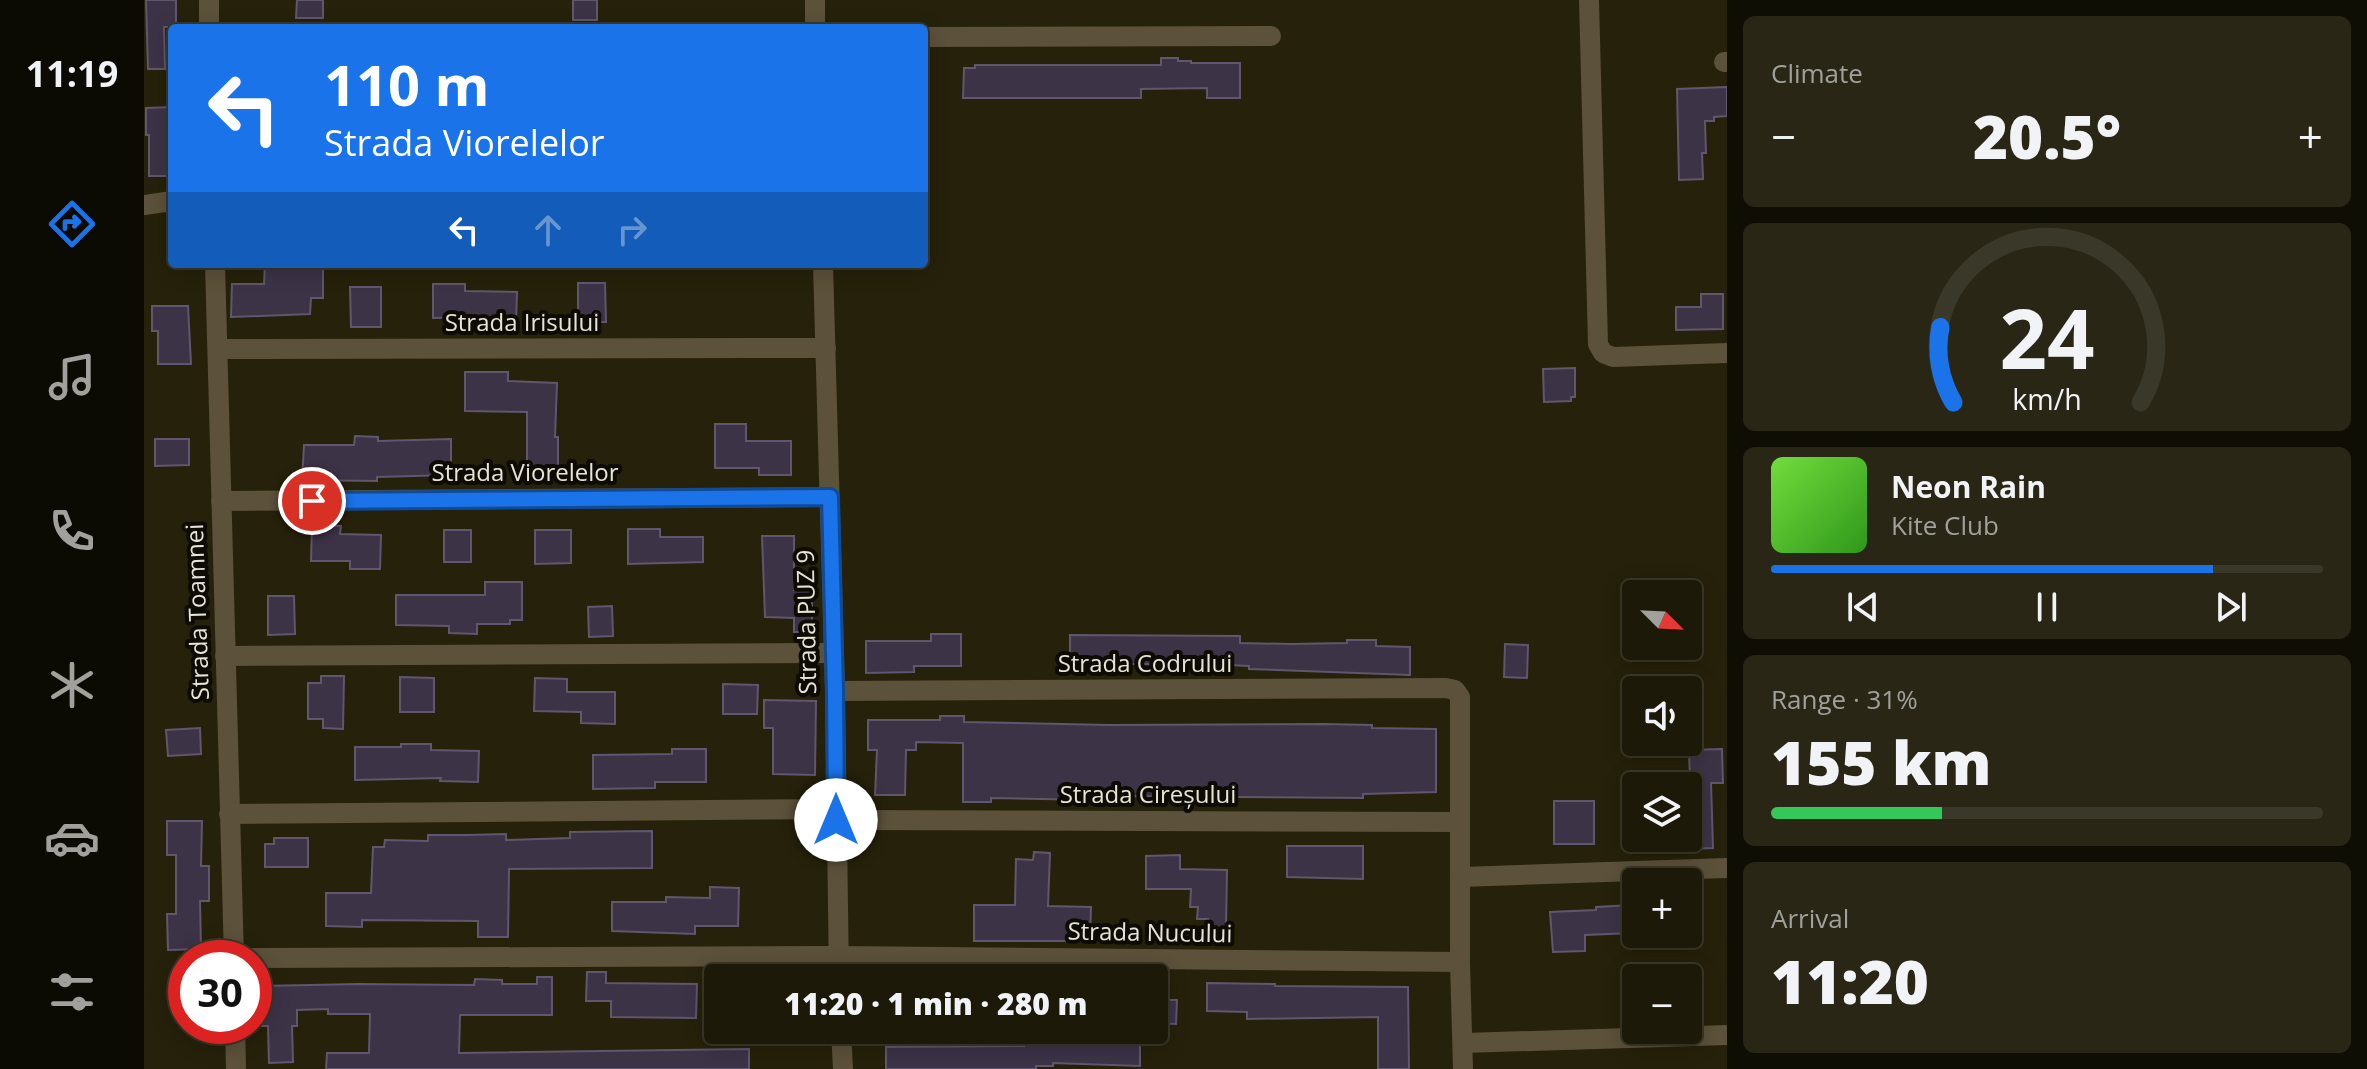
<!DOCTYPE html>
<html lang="en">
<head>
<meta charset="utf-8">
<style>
  body { margin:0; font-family:"Open Sans",sans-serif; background:#292616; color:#f1f3f6; height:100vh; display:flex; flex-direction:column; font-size:30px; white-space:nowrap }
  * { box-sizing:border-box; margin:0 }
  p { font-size:26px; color:#a0a09c }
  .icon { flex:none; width:44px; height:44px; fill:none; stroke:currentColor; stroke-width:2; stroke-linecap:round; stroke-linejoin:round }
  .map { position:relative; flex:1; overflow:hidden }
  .side { display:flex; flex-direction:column; gap:16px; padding:16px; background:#0f0e04; width:640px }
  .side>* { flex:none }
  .guide { position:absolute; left:24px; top:24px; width:760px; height:244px; border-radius:8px; box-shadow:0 4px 20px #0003,0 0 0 2px #3a3829; background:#1a73e8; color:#fff; overflow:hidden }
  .needle { width:52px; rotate:114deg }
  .buttons { position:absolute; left:1478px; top:580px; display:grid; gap:16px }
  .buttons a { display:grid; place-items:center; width:80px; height:80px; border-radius:8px; background:#1c1908; box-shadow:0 4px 20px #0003,0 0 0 2px #3a3829; font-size:40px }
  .speed { position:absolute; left:24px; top:940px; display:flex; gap:16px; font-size:40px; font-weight:700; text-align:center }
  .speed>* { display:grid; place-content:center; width:104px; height:104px; border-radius:50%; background:#1c1908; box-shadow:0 4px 20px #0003,0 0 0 2px #3a3829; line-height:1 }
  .speed .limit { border:12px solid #d22; background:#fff; color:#111 }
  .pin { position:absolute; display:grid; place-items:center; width:68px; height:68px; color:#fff; margin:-34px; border:4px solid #fff; border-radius:50%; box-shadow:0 2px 8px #0007 }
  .me { position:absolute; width:88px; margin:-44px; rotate:0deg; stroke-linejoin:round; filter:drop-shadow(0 0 6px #0008) }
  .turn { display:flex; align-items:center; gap:28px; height:168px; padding:0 24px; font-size:36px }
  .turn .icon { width:104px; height:104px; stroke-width:2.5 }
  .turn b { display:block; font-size:56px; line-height:68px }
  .lanes { display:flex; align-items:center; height:76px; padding:0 24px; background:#0003; justify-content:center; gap:40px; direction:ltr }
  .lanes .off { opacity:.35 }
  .big { font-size:60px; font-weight:800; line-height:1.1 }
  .side .widget { flex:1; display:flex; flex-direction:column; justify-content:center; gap:12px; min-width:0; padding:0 28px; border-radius:12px; background:#292616 }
  .side .dial { align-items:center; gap:0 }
  .dial svg { height:208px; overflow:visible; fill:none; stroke:#3a3829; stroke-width:7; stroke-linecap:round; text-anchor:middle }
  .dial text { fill:#f1f3f6; stroke:none }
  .song { display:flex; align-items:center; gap:24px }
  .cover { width:96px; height:96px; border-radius:12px; background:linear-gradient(135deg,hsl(100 70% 55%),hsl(110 70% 35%)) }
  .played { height:8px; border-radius:4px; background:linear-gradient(90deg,#1a73e8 80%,#3a3829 80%) }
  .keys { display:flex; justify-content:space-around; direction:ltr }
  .heat { display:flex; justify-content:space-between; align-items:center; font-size:44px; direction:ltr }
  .charge { height:12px; border-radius:6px; background:linear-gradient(90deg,#34c759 31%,#3a3829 0) }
  .trip { position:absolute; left:560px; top:964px; width:464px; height:80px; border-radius:8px; background:#1c1908; box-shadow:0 4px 20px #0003,0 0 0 2px #3a3829; font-weight:800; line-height:80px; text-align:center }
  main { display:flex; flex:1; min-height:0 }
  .dock { display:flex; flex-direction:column; width:144px; justify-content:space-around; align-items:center; background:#0b0a03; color:#a0a09c }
  .dock .icon { width:56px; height:56px }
  .dock .on { color:#1a73e8 }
  .dock b { font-size:36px; color:#f1f3f6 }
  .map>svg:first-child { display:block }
  .building { fill:#3c3347; stroke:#60566d; stroke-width:2 }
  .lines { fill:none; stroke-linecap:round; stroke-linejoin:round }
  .minor { stroke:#5c513a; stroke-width:20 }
  .route-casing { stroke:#114b97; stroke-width:20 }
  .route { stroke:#1a73e8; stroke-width:14 }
  .labels { text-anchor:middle; stroke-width:8; stroke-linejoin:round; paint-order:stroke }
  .street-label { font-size:24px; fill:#e7e4d6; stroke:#0d0b03 }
</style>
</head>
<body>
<main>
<nav class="dock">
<b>11:19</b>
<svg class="icon on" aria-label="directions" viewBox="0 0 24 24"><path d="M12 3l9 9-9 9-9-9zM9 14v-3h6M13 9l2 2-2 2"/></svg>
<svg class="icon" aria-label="music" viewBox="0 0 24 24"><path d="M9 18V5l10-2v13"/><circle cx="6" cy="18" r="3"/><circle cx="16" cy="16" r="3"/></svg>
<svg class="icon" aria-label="phone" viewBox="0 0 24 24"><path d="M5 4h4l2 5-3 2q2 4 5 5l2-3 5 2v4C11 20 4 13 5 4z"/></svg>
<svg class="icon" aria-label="climate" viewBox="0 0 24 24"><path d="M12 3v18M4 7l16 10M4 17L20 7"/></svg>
<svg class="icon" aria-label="car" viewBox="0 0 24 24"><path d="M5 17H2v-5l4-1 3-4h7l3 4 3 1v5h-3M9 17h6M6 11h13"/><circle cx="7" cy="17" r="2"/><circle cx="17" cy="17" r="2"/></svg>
<svg class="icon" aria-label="filters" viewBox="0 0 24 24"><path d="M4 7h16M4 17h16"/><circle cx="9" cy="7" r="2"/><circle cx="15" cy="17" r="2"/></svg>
</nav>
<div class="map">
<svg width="1583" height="1069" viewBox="0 0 1583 1069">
  <rect width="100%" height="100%" fill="#26210a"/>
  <!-- building -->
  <g class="building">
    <polygon points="2,0 32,0 32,27 20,27 21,69 4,69"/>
    <polygon points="153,0 179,0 179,18 152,18"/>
    <rect x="429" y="0" width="24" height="20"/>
    <polygon points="1017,58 1034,58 1034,61 1047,61 1047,63 1096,63 1096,98 1063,98 1063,88 997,89 997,98 819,98 820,68 831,68 831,65 1017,65"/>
    <polygon points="1583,87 1583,116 1570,117 1570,121 1561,121 1562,153 1558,153 1559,179 1535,180 1533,89"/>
    <polygon points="28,107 28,176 5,176 5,135 2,135 2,108"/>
    <polygon points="121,264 146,264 145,268 179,268 179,298 167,298 166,314 87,317 88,284 120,284"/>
    <polygon points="434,283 461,283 462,322 444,322 443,319 434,319"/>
    <polygon points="289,284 321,284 321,291 373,292 372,323 338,323 338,317 289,318"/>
    <polygon points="206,287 237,287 237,327 207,327"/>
    <polygon points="1557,294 1579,294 1579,329 1532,330 1532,307 1557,307"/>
    <polygon points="8,306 44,306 47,364 14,364 14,331 8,331"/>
    <polygon points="1431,368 1431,397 1427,397 1427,401 1400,402 1399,369"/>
    <polygon points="321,372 364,372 364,381 413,383 411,437 414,437 414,470 383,470 383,412 321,411"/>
    <polygon points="571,424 602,424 602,441 647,441 647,475 615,475 615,468 571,468"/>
    <polygon points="211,436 234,437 234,441 307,439 307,475 233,477 233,481 158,480 160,445 210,445"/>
    <polygon points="11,439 45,439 45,465 11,466"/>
    <polygon points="168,525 197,526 196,534 237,535 236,569 206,569 206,561 167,561"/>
    <polygon points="484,529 516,529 516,537 559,537 559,562 484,564"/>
    <rect x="300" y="530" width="27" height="32"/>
    <polygon points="391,530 427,530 427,563 391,564"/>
    <polygon points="618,536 650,536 650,590 668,589 668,632 650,632 650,618 621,617"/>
    <polygon points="341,582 378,582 378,620 366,620 366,624 333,624 333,634 305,633 305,626 252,625 252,595 341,595"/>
    <polygon points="124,596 150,596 151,634 124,635"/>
    <polygon points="468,606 469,636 445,637 444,607"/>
    <polygon points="787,634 817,634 817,666 770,666 770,672 722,673 722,641 787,641"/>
    <polygon points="926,635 1096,636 1096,643 1147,644 1203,643 1203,640 1232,640 1232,646 1266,647 1266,675 1105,669 1105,666 1061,664 926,664"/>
    <polygon points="1361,644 1384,645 1383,678 1360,677"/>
    <polygon points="177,676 200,676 199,729 179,728 179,719 164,719 164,683 177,683"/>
    <polygon points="256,677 290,678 290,712 256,712"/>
    <polygon points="391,678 423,679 423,692 471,692 471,724 437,723 437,712 390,711"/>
    <polygon points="579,684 614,685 613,714 579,714"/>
    <polygon points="620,700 672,701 671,775 629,774 629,728 620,728"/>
    <polygon points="796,716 820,716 820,722 965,725 1180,724 1228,725 1228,728 1292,729 1292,792 1219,794 1219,798 947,796 947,800 847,798 847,802 819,802 819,743 772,742 772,750 762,750 761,795 731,795 733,750 724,750 724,720 796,720"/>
    <polygon points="56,728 57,754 24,756 22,730"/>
    <polygon points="257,744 287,744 287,750 335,751 334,782 296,781 297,778 211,780 211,747 257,747"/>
    <polygon points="528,749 562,749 562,782 511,782 511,788 449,789 449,755 528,754"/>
    <polygon points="1578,749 1579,783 1567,783 1569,848 1544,849 1544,813 1547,813 1545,750"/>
    <rect x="1410" y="801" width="40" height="43"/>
    <polygon points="23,821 58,821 57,866 65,866 65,901 56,901 57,949 24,950 23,914 32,914 32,855 23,855"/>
    <polygon points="508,831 508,868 365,869 364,937 334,937 334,921 218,920 218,927 182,926 182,893 227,893 229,847 240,847 241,840 284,841 284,835 323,835 362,834 362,840 426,838 426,832"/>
    <polygon points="130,838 164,838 164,867 121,867 121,844 130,844"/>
    <polygon points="1143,846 1219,846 1219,879 1143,877"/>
    <polygon points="890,852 906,853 904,906 947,907 946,941 830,941 830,905 871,905 872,859 889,860"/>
    <polygon points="1036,855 1036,869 1083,870 1082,927 1064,927 1064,919 1053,919 1054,907 1046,907 1047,889 1002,889 1002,856"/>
    <polygon points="566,887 595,888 594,926 551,926 551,934 468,931 468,902 522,902 522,897 566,898"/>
    <polygon points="1487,905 1488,933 1441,935 1441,951 1409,952 1406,912 1452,910 1452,907"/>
    <polygon points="443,972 462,972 462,983 553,984 552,1018 467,1017 467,1001 442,1001"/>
    <polygon points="393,977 408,977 408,1015 316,1015 315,1053 605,1049 605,1069 182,1069 183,1053 225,1053 226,1014 184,1014 184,1009 153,1010 153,1026 148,1026 149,1062 125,1063 124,1026 118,1026 118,986 214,984 330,985 331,979 358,980 358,984 393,984"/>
    <polygon points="1063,983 1131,984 1131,986 1264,987 1265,1069 1234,1069 1234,1017 1103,1019 1103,1012 1063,1011"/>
    <polygon points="1010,1000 1033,1000 1032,1024 1010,1023"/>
    <polygon points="920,1034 996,1035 996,1066 909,1063 909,1066 892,1066 892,1069 742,1069 742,1047 880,1046 880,1043 919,1043"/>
  </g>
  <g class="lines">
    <!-- minor -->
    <g class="minor">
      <polyline points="65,0 65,28"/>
      <polyline points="671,0 671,28"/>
      <polyline points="1445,0 1454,344 1459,353 1469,357 1583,353"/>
      <polyline points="780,37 1127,36"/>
      <polyline points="1580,62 1583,62"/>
      <polyline points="0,205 28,201"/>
      <polyline points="71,264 90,958"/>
      <polyline points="679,264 691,691 695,978"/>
      <polyline points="74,349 682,348"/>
      <polyline points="77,501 686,497"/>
      <polyline points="81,656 690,653"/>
      <polyline points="691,691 1302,688 1311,690 1316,697 1316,962 1319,1069"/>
      <polyline points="85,814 692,809"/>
      <polyline points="692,820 1316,822"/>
      <polyline points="1317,877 1583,868"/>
      <polyline points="110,958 694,956 1316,962"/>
      <polyline points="91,1026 92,1069"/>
      <polyline points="697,1030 699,1069"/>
      <polyline points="1319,1043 1583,1035"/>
    </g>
  </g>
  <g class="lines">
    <defs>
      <polyline id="route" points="168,501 686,497 691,691 692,820"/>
    </defs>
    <!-- route casing -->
    <use href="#route" class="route-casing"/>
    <!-- route -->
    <use href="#route" class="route"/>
  </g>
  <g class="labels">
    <!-- street labels -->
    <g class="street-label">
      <text x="378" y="331">Strada Irisului</text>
      <text x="381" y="481">Strada Viorelelor</text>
      <text transform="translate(54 612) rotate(-92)" y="8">Strada Toamnei</text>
      <text transform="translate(663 622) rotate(-91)" y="8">Strada PUZ 9</text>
      <text x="1001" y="672">Strada Codrului</text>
      <text x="1004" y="803">Strada Cireșului</text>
      <text transform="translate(1006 933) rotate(1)" y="8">Strada Nucului</text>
    </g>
  </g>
</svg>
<div class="buttons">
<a><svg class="needle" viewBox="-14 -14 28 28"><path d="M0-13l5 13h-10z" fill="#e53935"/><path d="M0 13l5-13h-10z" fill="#a0a09c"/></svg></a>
<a><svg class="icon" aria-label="sound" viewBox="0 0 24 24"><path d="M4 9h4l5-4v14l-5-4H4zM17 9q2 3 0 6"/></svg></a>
<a><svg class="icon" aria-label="layers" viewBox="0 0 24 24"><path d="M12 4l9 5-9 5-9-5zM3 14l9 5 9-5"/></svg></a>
<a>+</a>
<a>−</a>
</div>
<div class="speed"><div class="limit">30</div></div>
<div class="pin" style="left:168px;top:501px;background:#d93025"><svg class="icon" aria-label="arrive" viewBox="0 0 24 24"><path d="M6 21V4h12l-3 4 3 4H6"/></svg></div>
<svg class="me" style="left:692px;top:820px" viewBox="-20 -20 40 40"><circle r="19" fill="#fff"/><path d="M0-13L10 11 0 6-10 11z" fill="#1a73e8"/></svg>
<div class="trip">11:20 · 1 min · 280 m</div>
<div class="guide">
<div class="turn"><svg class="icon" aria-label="left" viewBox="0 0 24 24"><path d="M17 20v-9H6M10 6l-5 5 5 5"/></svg><div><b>110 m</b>Strada Viorelelor</div></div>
<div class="lanes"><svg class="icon" aria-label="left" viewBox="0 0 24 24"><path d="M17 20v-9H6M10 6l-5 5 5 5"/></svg><svg class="icon off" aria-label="ahead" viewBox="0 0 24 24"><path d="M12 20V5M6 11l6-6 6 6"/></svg><svg class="icon off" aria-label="right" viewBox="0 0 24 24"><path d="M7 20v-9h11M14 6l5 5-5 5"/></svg></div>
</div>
</div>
<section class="side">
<div class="widget"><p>Climate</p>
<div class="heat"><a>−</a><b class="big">20.5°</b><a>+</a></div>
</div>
<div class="widget dial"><svg viewBox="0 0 100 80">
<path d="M14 69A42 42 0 1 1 86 69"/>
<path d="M14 69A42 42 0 0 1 9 40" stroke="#1a73e8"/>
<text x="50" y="56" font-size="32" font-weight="700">24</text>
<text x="50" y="72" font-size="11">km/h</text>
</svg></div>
<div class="widget">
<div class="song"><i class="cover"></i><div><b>Neon Rain</b><p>Kite Club</p></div></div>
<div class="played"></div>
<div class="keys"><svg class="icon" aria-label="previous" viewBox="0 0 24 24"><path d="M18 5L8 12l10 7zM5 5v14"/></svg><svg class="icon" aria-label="pause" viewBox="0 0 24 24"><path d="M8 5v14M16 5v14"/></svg><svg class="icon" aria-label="next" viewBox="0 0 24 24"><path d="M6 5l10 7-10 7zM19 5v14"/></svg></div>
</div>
<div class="widget"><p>Range · 31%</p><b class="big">155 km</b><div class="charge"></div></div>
<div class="widget"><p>Arrival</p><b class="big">11:20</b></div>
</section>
</main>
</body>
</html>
